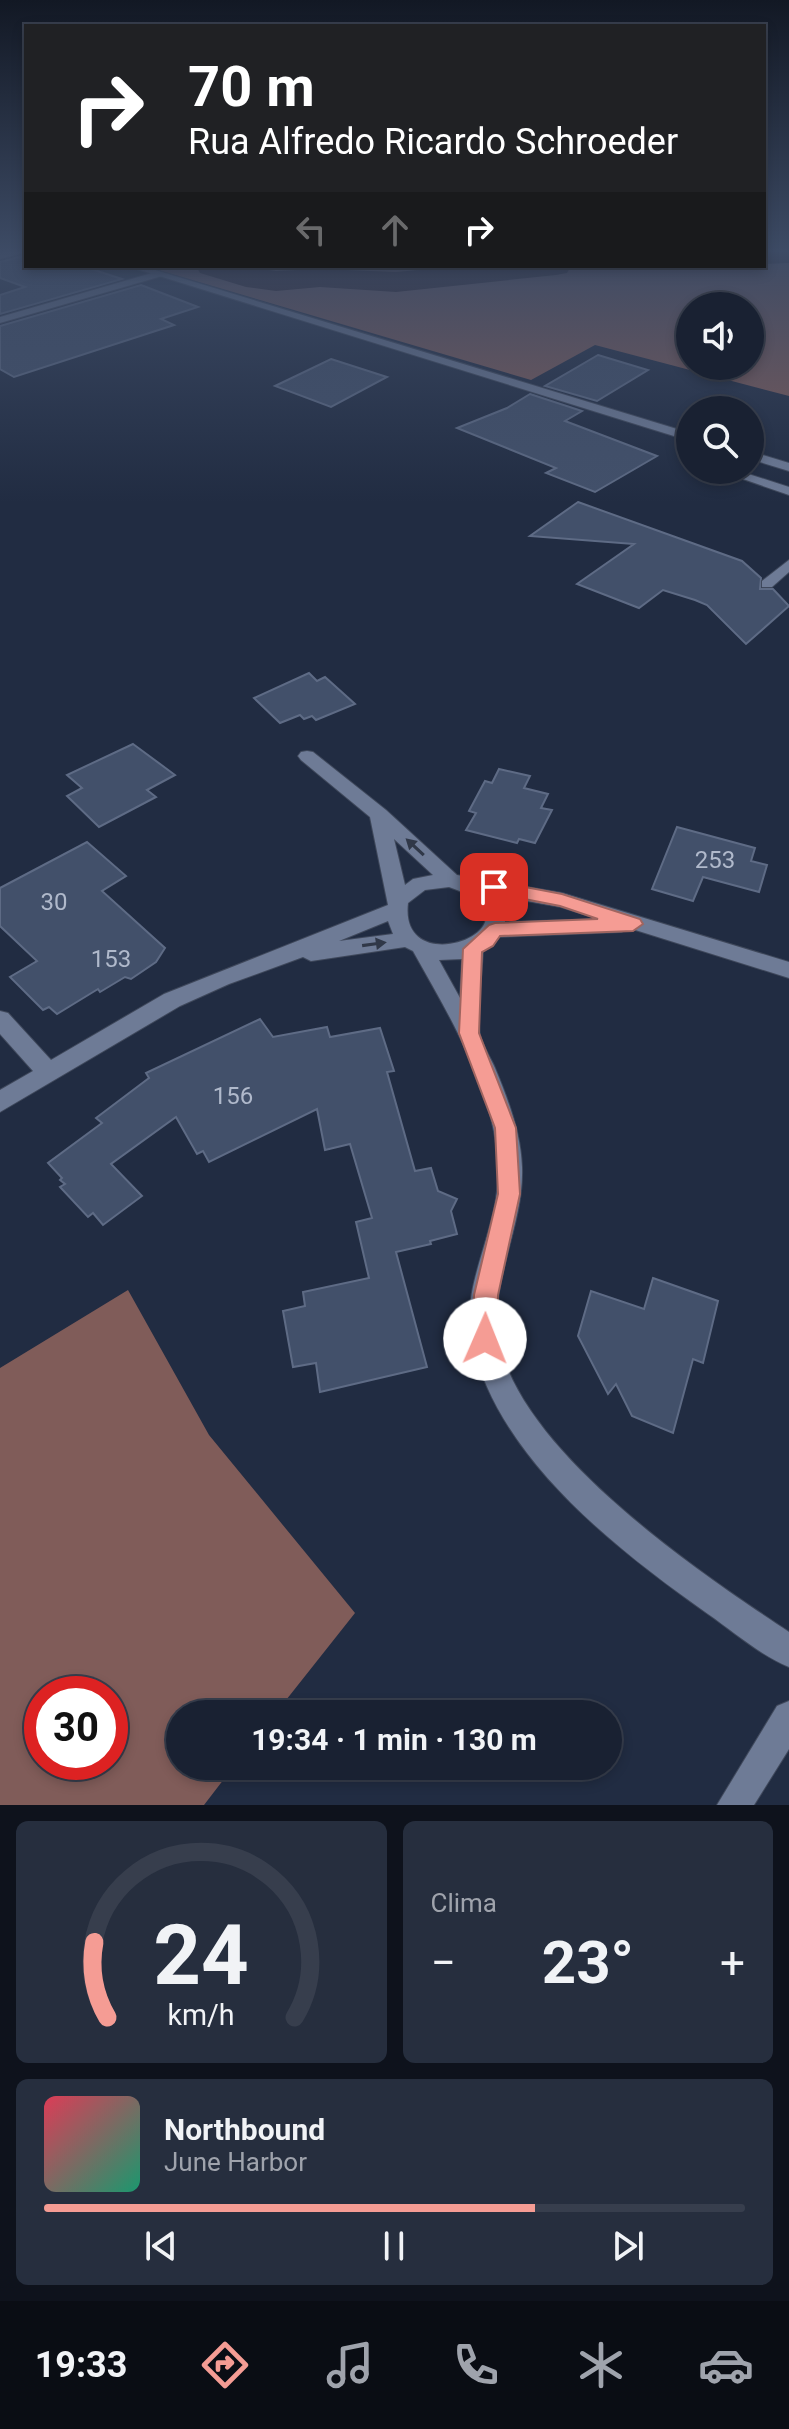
<!DOCTYPE html>
<html lang="pt">
<head>
<meta charset="utf-8">
<style>
  body { margin:0; font-family:Roboto,sans-serif; background:#262e3e; color:#f1f3f6; height:100vh; display:flex; flex-direction:column; font-size:30px; white-space:nowrap }
  * { box-sizing:border-box; margin:0 }
  p { font-size:26px; color:#9fa3ac }
  .icon { flex:none; width:44px; height:44px; fill:none; stroke:currentColor; stroke-width:2; stroke-linecap:round; stroke-linejoin:round }
  .map { position:relative; height:1805px; overflow:hidden }
  .sheet { display:flex; flex-direction:column; gap:16px; padding:16px; background:#0e121c; flex:1 }
  .sheet>* { flex:none }
  .guide { position:absolute; left:24px; top:24px; width:742px; height:244px; border-radius:0px; box-shadow:0 4px 12px #0003,0 0 0 2px #373e4d; background:#202124; color:#fff; overflow:hidden }
  .fabs { position:absolute; left:676px; top:292px; display:grid; gap:16px }
  .fabs a { display:grid; place-items:center; width:88px; height:88px; border-radius:50%; background:#192132; box-shadow:0 4px 12px #0003,0 0 0 2px #373e4d; font-size:40px }
  .speed { position:absolute; left:24px; top:1676px; display:flex; gap:16px; font-size:40px; font-weight:700; text-align:center }
  .speed>* { display:grid; place-content:center; width:104px; height:104px; border-radius:50%; background:#192132; box-shadow:0 4px 12px #0003,0 0 0 2px #373e4d; line-height:1 }
  .speed .limit { border:12px solid #d22; background:#fff; color:#111 }
  .pin { position:absolute; display:grid; place-items:center; width:68px; height:68px; color:#fff; margin:-34px; border-radius:16px; box-shadow:0 4px 12px #0006 }
  .me { position:absolute; width:88px; margin:-44px; rotate:1deg; stroke-linejoin:round; filter:drop-shadow(0 0 6px #0008) }
  .turn { display:flex; align-items:center; gap:28px; height:168px; padding:0 32px; font-size:36px }
  .turn .icon { width:104px; height:104px; stroke-width:2.5 }
  .turn b { display:block; font-size:56px; line-height:68px }
  .lanes { display:flex; align-items:center; height:76px; padding:0 32px; background:#0003; justify-content:center; gap:40px; direction:ltr }
  .lanes .off { opacity:.35 }
  .big { font-size:60px; font-weight:700; line-height:1.1 }
  .sheet .widget { flex:1; display:flex; flex-direction:column; justify-content:center; gap:12px; min-width:0; padding:0 28px; border-radius:12px; background:#262e3e }
  .sheet .dial { align-items:center; gap:0 }
  .dial svg { height:208px; overflow:visible; fill:none; stroke:#373e4d; stroke-width:7; stroke-linecap:round; text-anchor:middle }
  .dial text { fill:#f1f3f6; stroke:none }
  .song { display:flex; align-items:center; gap:24px }
  .cover { width:96px; height:96px; border-radius:12px; background:linear-gradient(135deg,hsl(350 70% 55%),hsl(160 70% 35%)) }
  .played { height:8px; border-radius:4px; background:linear-gradient(90deg,#f59c94 70%,#373e4d 70%) }
  .keys { display:flex; justify-content:space-around; direction:ltr }
  .heat { display:flex; justify-content:space-between; align-items:center; font-size:44px; direction:ltr }
  .sheet .tiles { flex:1; display:grid; gap:16px; grid-template-columns:1fr 1fr }
  .widget:last-child { grid-column:span 2 }
  .trip { position:absolute; left:166px; top:1700px; width:456px; height:80px; border-radius:40px; background:#192132; box-shadow:0 4px 12px #0003,0 0 0 2px #373e4d; font-weight:700; line-height:80px; text-align:center }
  .menu { display:flex; height:128px; justify-content:space-around; align-items:center; background:#0a0d14; color:#9fa3ac }
  .menu .icon { width:56px; height:56px }
  .menu .selected { color:#f59c94 }
  .menu b { font-size:36px; color:#f1f3f6 }
  .map>svg:first-child { display:block }
  .forest { fill:#805c59; fill-rule:evenodd }
  .lines { fill:none; stroke-linecap:round; stroke-linejoin:round }
  .river { fill:#260a09; fill-rule:evenodd }
  .building { fill:#42506a; stroke:#5e6b85; stroke-width:2 }
  .lane-casing { stroke:#3f485b; stroke-width:2 }
  .street-casing { stroke:#3f485b; stroke-width:2 }
  .secondary-casing { stroke:#3f485b; stroke-width:2 }
  .lane { fill:#6e7b96; fill-rule:evenodd }
  .street { fill:#6e7b96; fill-rule:evenodd }
  .secondary { fill:#6e7b96; fill-rule:evenodd }
  .oneway { fill:#303848 }
  .route { fill:#f59c94; stroke:#9f6560; stroke-width:2 }
  .labels { text-anchor:middle; stroke-width:8; stroke-linejoin:round; paint-order:stroke }
  .number-label { font-size:24px; fill:#b0b9cb }
</style>
</head>
<body>
<div class="map">
<svg width="789" height="1805" viewBox="0 0 789 1805">
  <rect width="100%" height="100%" fill="#212c42"/>
  <!-- forest -->
  <g class="forest">
    <path d="M 764,249 L 789,249 L 789,396 L 595,345 L 531,380 L 145,266 L 764,266 ZM 690,306 L 750,306 L 750,366 L 690,366 Z"/>
    <path d="M 128,1290 L 209,1435 L 355,1613 L 275,1714 L 180,1714 L 180,1766 L 234,1766 L 204,1805 L 0,1805 L 0,1368 ZM 42,1694 L 110,1694 L 110,1762 L 42,1762 Z"/>
  </g>
  <g class="lines">
    <!-- river -->
    <g class="river">
      <polygon points="764,249 789,249 789,263 764,264"/>
      <polygon points="196,266 241,266 276,271 320,269 396,272 462,266 571,266 567,273 556,275 396,292 320,287 276,291 246,287 200,273"/>
    </g>
  </g>
  <!-- building -->
  <g class="building">
    <polygon points="26,255 26,266 82,266 122,279 0,314 0,295 25,287 0,278 0,262"/>
    <polygon points="141,285 198,307 161,319 174,325 14,377 0,369 0,326"/>
    <polygon points="598,355 648,370 597,401 545,386"/>
    <polygon points="331,359 387,377 331,407 275,386"/>
    <polygon points="530,394 582,411 565,421 657,456 595,492 546,473 556,468 457,428 507,408"/>
    <polygon points="578,502 742,561 761,578 760,589 773,589 789,606 746,644 707,605 695,600 663,590 639,608 577,584 634,544 530,536"/>
    <polygon points="309,673 317,681 325,677 355,704 316,720 312,716 304,719 300,715 280,723 254,698"/>
    <polygon points="133,744 175,775 147,790 156,797 99,827 67,796 82,788 67,775"/>
    <polygon points="499,769 530,776 524,788 548,794 541,808 552,810 535,843 519,839 517,843 466,830 476,813 469,811 485,781 492,783"/>
    <polygon points="677,827 755,848 751,861 767,865 759,892 703,877 693,901 652,889"/>
    <polygon points="87,842 126,876 102,891 165,948 156,962 131,979 125,977 100,992 98,989 57,1014 49,1007 43,1010 10,977 37,961 0,926 0,888"/>
    <polygon points="260,1019 273,1037 327,1027 330,1037 380,1028 394,1071 387,1072 415,1171 431,1168 438,1191 457,1199 451,1211 457,1234 430,1241 431,1244 396,1252 427,1367 320,1392 316,1363 293,1367 283,1311 305,1306 303,1292 369,1278 356,1222 372,1218 350,1144 325,1150 317,1109 209,1162 203,1151 197,1154 176,1117 111,1164 142,1196 103,1225 93,1213 88,1217 60,1187 65,1184 60,1180 62,1178 48,1163 102,1123 96,1118 149,1078 146,1073"/>
    <polygon points="653,1278 718,1301 703,1363 693,1359 673,1433 632,1416 616,1384 608,1394 578,1336 591,1291 644,1309"/>
  </g>
  <g class="lines">
    <defs>
      <g id="lane">
        <polygon points="690,450 690,462 681,456"/>
        <polygon points="717,470 736,470 789,487 789,495"/>
        <polygon points="789,560 789,572 772,587 762,587 762,581"/>
      </g>
      <g id="street">
        <polygon points="15,249 26,249 26,252 0,259 0,253"/>
        <polygon points="159,271 162,276 0,323 0,317"/>
        <path d="M 307,751 L 313,752 L 386,810 L 457,875 L 562,893 L 789,962 L 789,978 L 629,928 L 621,932 L 498,937 L 483,951 C 482,973 476,1015 480,1035 C 482,1046 491,1058 495,1068 C 508,1099 521,1134 522,1167 C 524,1221 495,1270 497,1323 C 501,1440 700,1573 789,1632 L 789,1667 C 760,1655 734,1632 708,1614 C 616,1549 497,1457 472,1341 C 461,1294 489,1245 496,1199 C 510,1113 453,1023 413,951 L 405,947 L 311,961 L 303,957 L 229,984 L 180,1006 L 0,1112 L 0,1090 L 33,1071 L 0,1034 L 0,1011 L 8,1013 L 51,1060 L 164,994 L 388,905 L 370,817 L 301,760 L 298,756 L 301,752 ZM 394,839 L 433,875 L 413,879 L 405,885 ZM 449,887 C 555,923 398,987 408,903 L 425,890 ZM 498,896 L 561,907 L 599,919 L 505,922 L 503,903 ZM 388,921 L 393,934 L 339,941 ZM 462,959 L 460,998 L 439,960 Z"/>
        <polygon points="789,1701 789,1749 754,1805 717,1805 777,1706"/>
      </g>
      <g id="secondary">
        <polygon points="127,266 142,266 690,433 690,441"/>
        <polygon points="750,451 789,463 789,471 750,459"/>
      </g>
    </defs>
    <!-- lane casing -->
    <use href="#lane" class="lane-casing"/>
    <!-- street casing -->
    <use href="#street" class="street-casing"/>
    <!-- secondary casing -->
    <use href="#secondary" class="secondary-casing"/>
    <!-- lane -->
    <use href="#lane" class="lane"/>
    <!-- street -->
    <use href="#street" class="street"/>
    <!-- secondary -->
    <use href="#secondary" class="secondary"/>
  </g>
  <!-- one-way arrows -->
  <defs><path id="oneway-solid" d="M-6-.8H1V-3.2L6.5 0L1 3.2V.8H-6Z" transform="scale(2)"/></defs>
  <g class="oneway">
    <use href="#oneway-solid" transform="translate(415 847) rotate(-137)"/>
    <use href="#oneway-solid" transform="translate(374 944) rotate(-8)"/>
  </g>
  <!-- sky -->
  <linearGradient id="sky" x2="0" y2="1"><stop stop-color="#121824"/><stop offset="0.5" stop-color="#3d4b65"/><stop offset="1" stop-color="#3d4b65" stop-opacity="0"/></linearGradient>
  <rect width="789" height="502" fill="url(#sky)"/>
  <!-- route -->
  <polygon class="route" points="494,881 562,894 640,919 643,924 633,931 500,936 493,946 482,952 479,1033 516,1128 520,1194 498,1295 497,1339 494,1348 485,1351 476,1348 473,1339 474,1295 498,1194 495,1128 459,1033 463,949 489,925 495,923 598,919 560,906 488,892 485,887 488,883"/>
  <g class="labels">
    <!-- number labels -->
    <g class="number-label">
      <text x="715" y="868">253</text>
      <text x="54" y="910">30</text>
      <text x="111" y="967">153</text>
      <text x="233" y="1104">156</text>
    </g>
  </g>
</svg>
<div class="fabs">
<a><svg class="icon" aria-label="sound" viewBox="0 0 24 24"><path d="M4 9h4l5-4v14l-5-4H4zM17 9q2 3 0 6"/></svg></a>
<a><svg class="icon" aria-label="search" viewBox="0 0 24 24"><circle cx="10" cy="10" r="6"/><path d="M15 15l6 6"/></svg></a>
</div>
<div class="speed"><div class="limit">30</div></div>
<div class="pin" style="left:494px;top:887px;background:#d93025"><svg class="icon" aria-label="arrive" viewBox="0 0 24 24"><path d="M6 21V4h12l-3 4 3 4H6"/></svg></div>
<svg class="me" style="left:485px;top:1339px" viewBox="-20 -20 40 40"><circle r="19" fill="#fff"/><path d="M0-13L10 11 0 6-10 11z" fill="#f59c94"/></svg>
<div class="trip">19:34 · 1 min · 130 m</div>
<div class="guide">
<div class="turn"><svg class="icon" aria-label="right" viewBox="0 0 24 24"><path d="M7 20v-9h11M14 6l5 5-5 5"/></svg><div><b>70 m</b>Rua Alfredo Ricardo Schroeder</div></div>
<div class="lanes"><svg class="icon off" aria-label="left" viewBox="0 0 24 24"><path d="M17 20v-9H6M10 6l-5 5 5 5"/></svg><svg class="icon off" aria-label="ahead" viewBox="0 0 24 24"><path d="M12 20V5M6 11l6-6 6 6"/></svg><svg class="icon" aria-label="right" viewBox="0 0 24 24"><path d="M7 20v-9h11M14 6l5 5-5 5"/></svg></div>
</div>
</div>
<section class="sheet">
<div class="tiles">
<div class="widget dial"><svg viewBox="0 0 100 80">
<path d="M14 69A42 42 0 1 1 86 69"/>
<path d="M14 69A42 42 0 0 1 9 40" stroke="#f59c94"/>
<text x="50" y="56" font-size="32" font-weight="700">24</text>
<text x="50" y="72" font-size="11">km/h</text>
</svg></div>
<div class="widget"><p>Clima</p>
<div class="heat"><a>−</a><b class="big">23°</b><a>+</a></div>
</div>
<div class="widget">
<div class="song"><i class="cover"></i><div><b>Northbound</b><p>June Harbor</p></div></div>
<div class="played"></div>
<div class="keys"><svg class="icon" aria-label="previous" viewBox="0 0 24 24"><path d="M18 5L8 12l10 7zM5 5v14"/></svg><svg class="icon" aria-label="pause" viewBox="0 0 24 24"><path d="M8 5v14M16 5v14"/></svg><svg class="icon" aria-label="next" viewBox="0 0 24 24"><path d="M6 5l10 7-10 7zM19 5v14"/></svg></div>
</div>
</div>
</section>
<nav class="menu">
<b>19:33</b>
<svg class="icon selected" aria-label="directions" viewBox="0 0 24 24"><path d="M12 3l9 9-9 9-9-9zM9 14v-3h6M13 9l2 2-2 2"/></svg>
<svg class="icon" aria-label="music" viewBox="0 0 24 24"><path d="M9 18V5l10-2v13"/><circle cx="6" cy="18" r="3"/><circle cx="16" cy="16" r="3"/></svg>
<svg class="icon" aria-label="phone" viewBox="0 0 24 24"><path d="M5 4h4l2 5-3 2q2 4 5 5l2-3 5 2v4C11 20 4 13 5 4z"/></svg>
<svg class="icon" aria-label="climate" viewBox="0 0 24 24"><path d="M12 3v18M4 7l16 10M4 17L20 7"/></svg>
<svg class="icon" aria-label="car" viewBox="0 0 24 24"><path d="M5 17H2v-5l4-1 3-4h7l3 4 3 1v5h-3M9 17h6M6 11h13"/><circle cx="7" cy="17" r="2"/><circle cx="17" cy="17" r="2"/></svg>
</nav>
</body>
</html>
